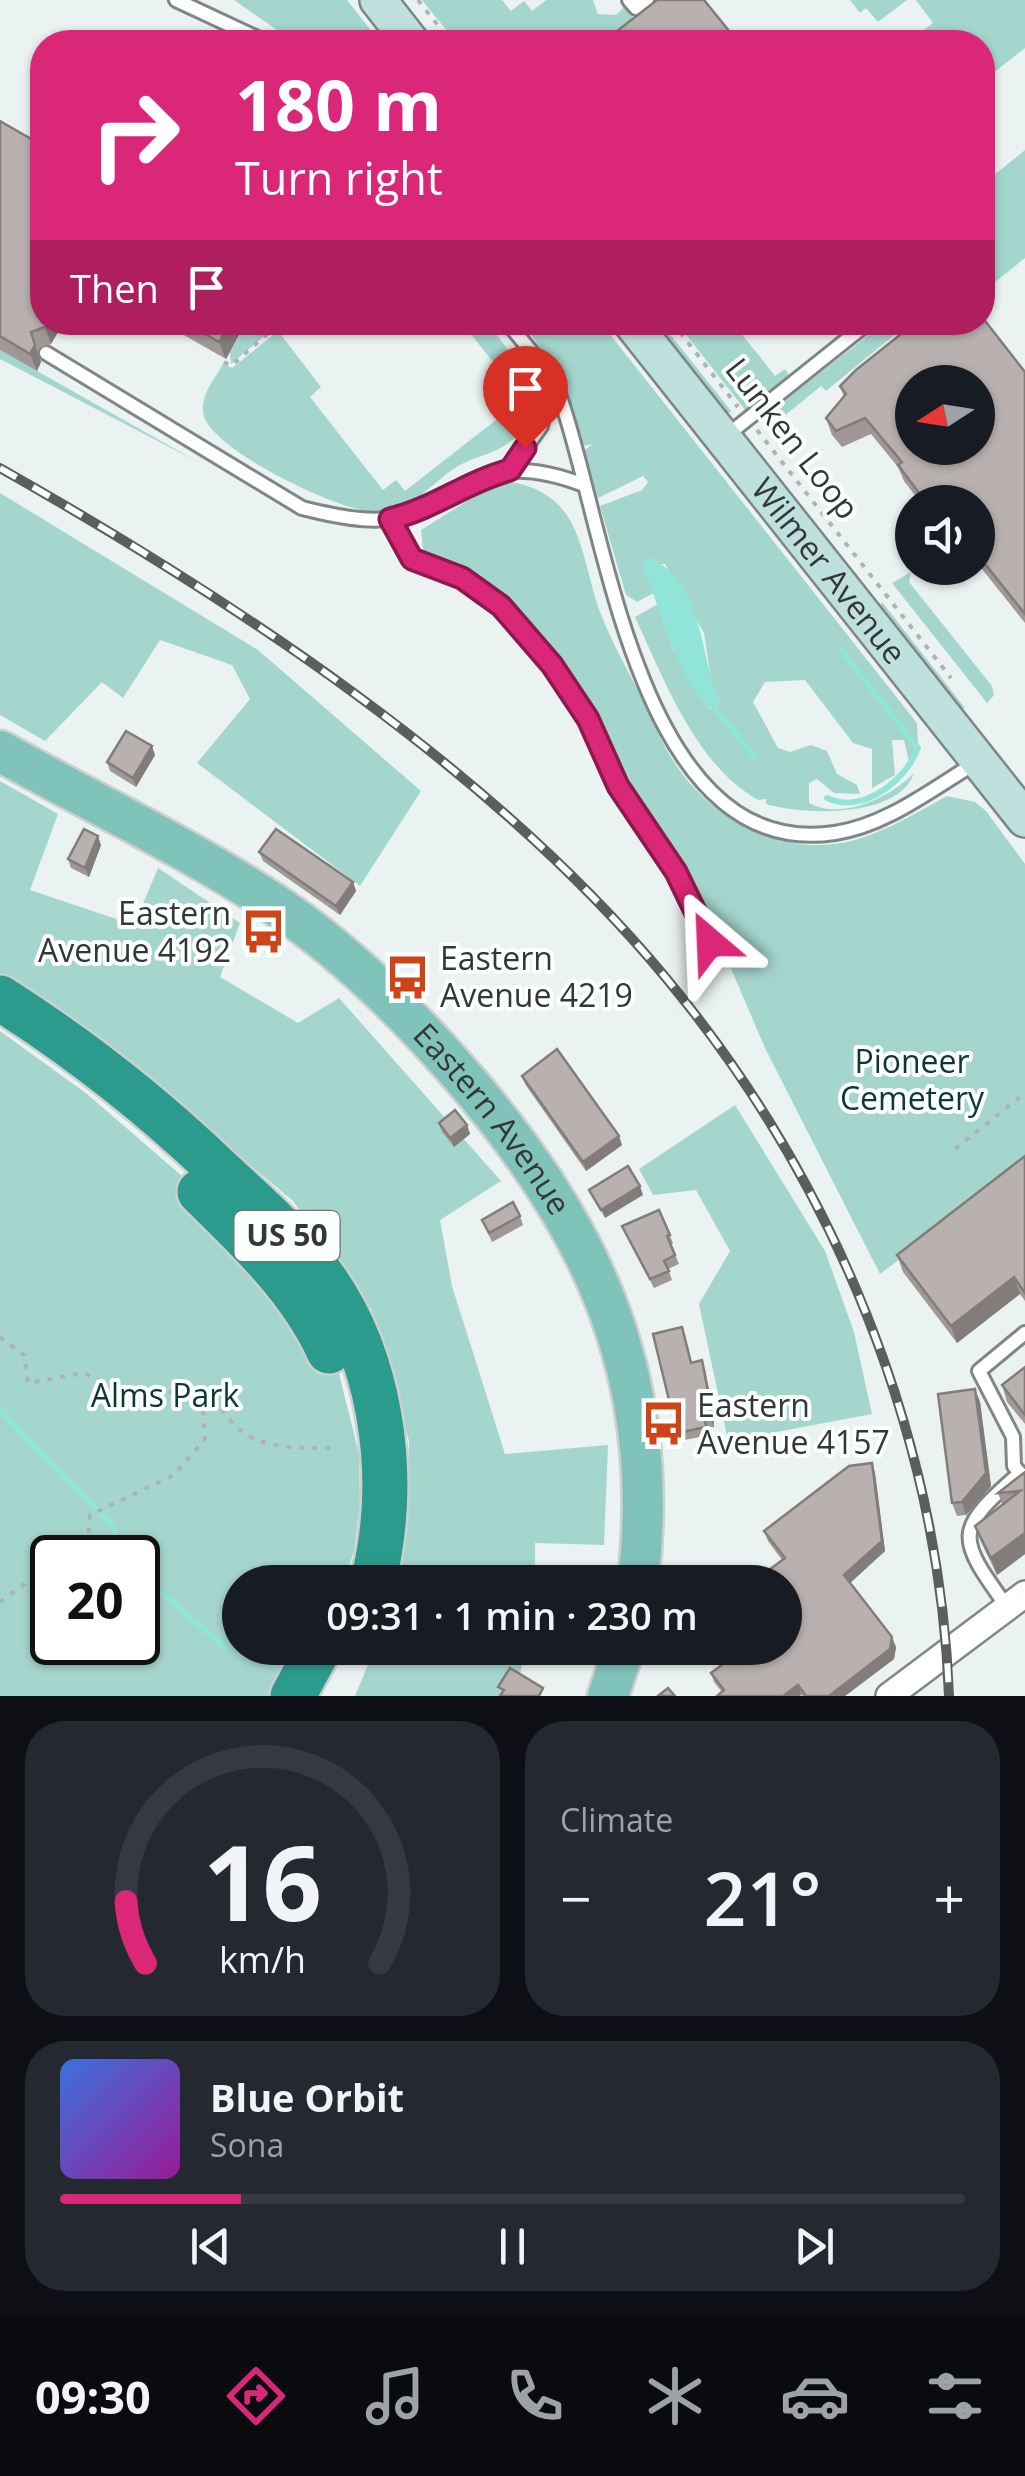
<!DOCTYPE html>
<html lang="en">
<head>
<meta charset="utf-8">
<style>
  body { margin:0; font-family:"Open Sans",sans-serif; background:#242831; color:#f1f3f6; height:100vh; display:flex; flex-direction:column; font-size:38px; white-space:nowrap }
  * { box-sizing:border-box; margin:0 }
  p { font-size:32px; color:#9ea1a6 }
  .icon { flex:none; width:55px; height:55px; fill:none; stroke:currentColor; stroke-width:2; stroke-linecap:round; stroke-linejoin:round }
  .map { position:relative; height:1696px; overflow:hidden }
  .sheet { display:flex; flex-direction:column; gap:25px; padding:25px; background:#0d0f14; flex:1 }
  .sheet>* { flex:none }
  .top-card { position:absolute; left:30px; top:30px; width:965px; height:305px; border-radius:40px; box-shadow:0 2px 8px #0004; background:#db2777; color:#fff; overflow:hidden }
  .needle { width:65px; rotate:258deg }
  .tools { position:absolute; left:895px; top:365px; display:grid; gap:20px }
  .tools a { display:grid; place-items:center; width:100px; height:100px; border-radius:50%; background:#171b24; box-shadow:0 2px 8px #0004; font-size:50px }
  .speed { position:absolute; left:30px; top:1535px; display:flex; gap:20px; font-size:50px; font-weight:700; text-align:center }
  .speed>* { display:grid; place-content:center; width:130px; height:130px; border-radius:50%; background:#171b24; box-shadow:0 2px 8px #0004; line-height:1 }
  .speed .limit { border:5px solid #111; border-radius:15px; background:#fff; color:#111 }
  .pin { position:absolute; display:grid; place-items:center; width:85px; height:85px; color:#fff; margin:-102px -42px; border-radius:50% 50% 50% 0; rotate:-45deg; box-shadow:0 0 10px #0007 }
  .pin .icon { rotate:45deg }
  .me { position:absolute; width:110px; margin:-55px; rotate:334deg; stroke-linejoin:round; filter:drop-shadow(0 0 8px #0008) }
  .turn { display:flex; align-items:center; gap:35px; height:210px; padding:0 40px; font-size:45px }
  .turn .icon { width:130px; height:130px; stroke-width:2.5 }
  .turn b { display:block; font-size:70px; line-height:85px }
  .then { display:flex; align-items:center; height:95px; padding:0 40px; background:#0003; gap:20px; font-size:38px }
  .big { font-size:75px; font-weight:600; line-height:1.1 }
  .sheet .tile { flex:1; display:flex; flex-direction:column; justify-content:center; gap:15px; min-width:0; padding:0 35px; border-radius:40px; background:#242831 }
  .sheet .dial { align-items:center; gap:0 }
  .dial svg { height:260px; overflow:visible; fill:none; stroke:#363941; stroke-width:7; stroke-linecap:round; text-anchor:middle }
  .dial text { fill:#f1f3f6; stroke:none }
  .song { display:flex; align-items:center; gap:30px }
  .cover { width:120px; height:120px; border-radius:15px; background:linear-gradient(135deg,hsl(220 70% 55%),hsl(300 70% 35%)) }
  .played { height:10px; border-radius:5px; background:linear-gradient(90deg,#db2777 20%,#363941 20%) }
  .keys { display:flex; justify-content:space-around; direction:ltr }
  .heat { display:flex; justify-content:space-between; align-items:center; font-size:55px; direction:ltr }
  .sheet .tiles { flex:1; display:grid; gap:25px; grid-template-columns:1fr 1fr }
  .tile:last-child { grid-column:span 2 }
  .trip { position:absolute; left:222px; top:1565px; width:580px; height:100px; border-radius:50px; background:#171b24; box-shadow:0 2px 8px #0004; font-weight:600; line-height:100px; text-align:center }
  .tab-bar { display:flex; height:160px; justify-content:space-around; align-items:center; background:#090b0e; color:#9ea1a6 }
  .tab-bar .icon { width:70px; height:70px }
  .tab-bar .selected { color:#db2777 }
  .tab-bar b { font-size:45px; color:#f1f3f6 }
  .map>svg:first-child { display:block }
  .green { fill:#a5d6cd; fill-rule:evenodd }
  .water { fill:#91e5d8 }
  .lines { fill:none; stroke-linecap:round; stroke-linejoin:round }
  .stream { stroke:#91e5d8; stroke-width:6 }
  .lane-casing { stroke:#7f8786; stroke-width:18 }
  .street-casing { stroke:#7f8786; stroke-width:30 }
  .secondary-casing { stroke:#7f8786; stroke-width:40 }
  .primary-casing { stroke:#cecfcf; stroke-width:45 }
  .highway-casing { stroke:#cecfcf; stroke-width:50 }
  .path { stroke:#acb3b2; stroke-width:4; stroke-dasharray:5 8; stroke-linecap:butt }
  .lane { stroke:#fff; stroke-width:12 }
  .street { stroke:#fff; stroke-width:25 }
  .secondary { stroke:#bfe1dd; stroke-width:35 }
  .primary { stroke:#80c3bb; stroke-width:40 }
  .highway { stroke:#2b9b8e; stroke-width:45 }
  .rail-casing { stroke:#5a5e5d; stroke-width:10 }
  .rail { stroke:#fbfffe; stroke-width:6; stroke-dasharray:19; stroke-linecap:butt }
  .wall { fill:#9f9896 }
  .shaded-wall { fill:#827c7a }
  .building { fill:#b9b1af; stroke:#827c7a; stroke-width:2.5; fill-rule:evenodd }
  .route-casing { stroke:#8e194d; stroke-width:25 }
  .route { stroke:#db2777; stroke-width:18 }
  .labels { text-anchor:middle; stroke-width:8; stroke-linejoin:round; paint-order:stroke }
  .shield { fill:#fbfffe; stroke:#707372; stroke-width:2.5 }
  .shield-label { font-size:30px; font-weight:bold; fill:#343736 }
  .street-label { font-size:32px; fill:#343736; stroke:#fbfffe }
  .poi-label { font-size:32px; fill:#343736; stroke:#fbfffe; text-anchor:start }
  .park-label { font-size:32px; fill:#0f3833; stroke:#fbfffe }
</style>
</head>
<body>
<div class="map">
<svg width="1025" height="1696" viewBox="0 0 1025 1696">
  <rect width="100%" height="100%" fill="#eaf3f1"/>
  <!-- green -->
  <g class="green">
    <polygon points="234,0 347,0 380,42 294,42"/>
    <polygon points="422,0 502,0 511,11 524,1 532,11 546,0 593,0 598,14 616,15 624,7 633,18 662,0 608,42 456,42"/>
    <polygon points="850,0 907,0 878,22 866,8 860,13"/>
    <polygon points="916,0 1025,0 1025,48 983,81 982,42 908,42 933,23"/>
    <polygon points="1025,150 1025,258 989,287 983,286 983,184"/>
    <polygon points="247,323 271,323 275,327 231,364 230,352"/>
    <path d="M 462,323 L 487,323 C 515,358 560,408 507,444 C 493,454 473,457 458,466 C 431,483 410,514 374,512 C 339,511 206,448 203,412 C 201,394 215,379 223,364 L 232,368 L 278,331 L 321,387 L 310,397 L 383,490 L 396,480 L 405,491 L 510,409 L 502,395 L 520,405 L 527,397 L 520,378 L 509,382 Z"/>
    <path d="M 524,323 L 601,323 L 917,723 L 918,743 L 910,766 L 904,740 L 892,740 L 895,775 L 872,788 L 872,749 L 853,743 L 805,680 L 765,682 L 753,702 L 778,748 L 790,752 L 811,745 L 827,751 L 837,774 L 857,785 L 860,794 L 834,793 L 817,779 L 809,783 L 809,803 C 841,821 891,797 914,773 C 899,819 801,815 766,804 L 766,799 L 758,800 C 697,765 668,689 635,617 L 658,604 L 673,649 L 710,709 L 720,702 L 712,685 L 704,633 L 665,564 L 642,564 L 654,593 L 637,602 L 626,595 L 600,506 L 642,490 L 648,482 L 643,476 L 598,498 L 585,450 L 592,444 L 584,446 L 565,386 Z"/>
    <polygon points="651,323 661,323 732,412 722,413"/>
    <polygon points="677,323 733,323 775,376 785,369 790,376 746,411"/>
    <polygon points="884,323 909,323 826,391 821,386 773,425 765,416"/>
    <polygon points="0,350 198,462 0,359"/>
    <path d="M 512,482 C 586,496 579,558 602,617 C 612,643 627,668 639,693 C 651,717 662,745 678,768 C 716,823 790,860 858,839 C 888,830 920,811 947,796 L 975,802 L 986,811 L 1025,864 L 1025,1164 L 880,1274 L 765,1048 L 717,936 L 672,857 L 633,803 L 593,718 L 503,601 L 431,563 L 423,549 L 421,530 L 486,489 Z"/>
    <polygon points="0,493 258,650 421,791 360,886 197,763 250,699 232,665 160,640 123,698 102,682 45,741 0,715"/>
    <polygon points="911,572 909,582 992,686 994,695 987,703 892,583"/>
    <polygon points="882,602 965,708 955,709 879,612"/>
    <polygon points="0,781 58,814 30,890 134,925 158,868 240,923 220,977 298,1023 339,998 501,1181 440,1220 452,1286 505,1454 608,1445 604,1545 535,1543 535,1582 394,1582 406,1538 409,1441 372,1310 293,1201 148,1079 0,974"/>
    <path d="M 0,1031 L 87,1094 L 189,1182 L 338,1370 L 359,1454 L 360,1503 L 354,1551 L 344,1582 L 240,1582 L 240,1648 L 319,1648 L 293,1696 L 0,1696 ZM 52,1558 L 138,1558 L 138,1642 L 52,1642 Z"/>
    <polygon points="735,1105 825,1251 854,1332 872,1414 728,1441 699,1304 730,1251 696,1190 653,1195 639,1169"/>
    <polygon points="375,1648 526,1648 515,1696 355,1696"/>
  </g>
  <!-- water -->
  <path class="water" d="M 649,557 C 705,583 699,656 720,702 L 717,711 C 680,697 659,599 641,564 Z"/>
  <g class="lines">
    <!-- stream -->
    <g class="stream">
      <polyline points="717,711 754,756"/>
      <path d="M 827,798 C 863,815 906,780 918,748 L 841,650"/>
      <polyline points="0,1410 111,1524 127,1558"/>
      <polyline points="138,1572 225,1648"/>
    </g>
    <defs>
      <g id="lane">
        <polyline points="176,0 266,42"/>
        <polyline points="629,0 636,8 647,0"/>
        <path d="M 507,322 C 525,345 550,370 560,397 C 606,525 638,863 835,833 C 887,825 932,789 977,762"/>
        <path d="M 46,353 L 302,508 C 342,518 384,527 424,511 C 441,504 454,489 471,481 C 507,463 548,471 584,485"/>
        <polyline points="725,437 869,322"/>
        <polyline points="510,470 541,426 551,382"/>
        <polyline points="389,519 412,559 463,578 501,606 552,665 588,719 618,785 675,872 710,942"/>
        <polyline points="1025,1333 979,1371 1013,1437 1014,1466 1025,1479"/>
        <path d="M 1007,1607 C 957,1537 953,1531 1020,1473"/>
      </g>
      <polyline id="street" points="889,1696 1025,1594"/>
      <g id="secondary">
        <polyline points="378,0 411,42"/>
        <path id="s1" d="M 631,322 L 1025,819"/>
      </g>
      <g id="primary">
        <path id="s2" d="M 0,751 C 91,802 189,848 277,906 C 343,950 403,1009 455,1068 C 591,1222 663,1374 638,1582"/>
        <polyline points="608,1696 624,1648"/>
      </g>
      <g id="highway">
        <path d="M 0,998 C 77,1047 150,1104 216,1167 C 249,1198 284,1228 313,1264 C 383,1351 399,1477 373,1582"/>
        <path d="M 200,1192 C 248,1239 301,1289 329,1351"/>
        <polyline points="293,1696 319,1648"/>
      </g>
    </defs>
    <!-- lane casing -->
    <use href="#lane" class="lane-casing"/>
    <!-- street casing -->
    <use href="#street" class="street-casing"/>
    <!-- secondary casing -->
    <use href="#secondary" class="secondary-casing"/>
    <!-- primary casing -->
    <use href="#primary" class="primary-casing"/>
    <!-- highway casing -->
    <use href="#highway" class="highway-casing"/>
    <!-- path -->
    <g class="path">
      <polyline points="418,0 451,42"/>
      <polyline points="672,322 738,407"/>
      <polyline points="224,362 231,366 281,322"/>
      <polyline points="757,430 951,678"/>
      <polyline points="955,1149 1025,1093"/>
      <polyline points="0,1337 24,1355 28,1383 84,1373 132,1397 161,1388 203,1405"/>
      <path d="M 203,1405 L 217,1399 C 240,1450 284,1448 333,1448"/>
      <polyline points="62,1558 88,1540 90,1515 174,1475 205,1439 203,1405"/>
      <polyline points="0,1602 52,1564"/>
    </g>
    <!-- lane -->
    <use href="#lane" class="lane"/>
    <!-- street -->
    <use href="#street" class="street"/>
    <!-- secondary -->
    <use href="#secondary" class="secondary"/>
    <!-- primary -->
    <use href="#primary" class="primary"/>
    <!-- highway -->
    <use href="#highway" class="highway"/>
    <defs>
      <path id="rail" d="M 0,468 C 233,600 494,770 666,978 C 833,1179 939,1434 949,1696"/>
    </defs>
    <!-- rail casing -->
    <use href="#rail" class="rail-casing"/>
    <!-- rail -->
    <use href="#rail" class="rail"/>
  </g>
  <!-- wall -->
  <g class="wall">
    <polygon points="0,121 64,322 51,344 37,349 41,362 37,371 0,350"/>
    <polygon points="161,322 246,322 226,359"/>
    <polygon points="1025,372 1025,623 978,564 978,502 920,502 904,481 898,467 871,434 842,447 832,435 826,418 844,397 840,386"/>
    <polygon points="155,755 136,787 110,771 107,762"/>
    <polygon points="101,845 89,877 71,868 68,859"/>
    <polygon points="259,852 353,882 356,891 340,915 263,861"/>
    <polygon points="522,1076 619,1136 622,1145 586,1171 525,1084"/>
    <polygon points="439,1123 467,1125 470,1134 454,1147 442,1132"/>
    <polygon points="1025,1156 1025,1301 1020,1294 957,1343 903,1272 897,1255"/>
    <polygon points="659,1210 673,1243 671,1245 679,1264 668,1269 672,1280 654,1288 622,1226"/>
    <polygon points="520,1216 523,1225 492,1242 482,1220"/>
    <polygon points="685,1335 692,1363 702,1360 705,1369 713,1411 714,1427 708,1428 709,1435 680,1441 677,1433"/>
    <polygon points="1025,1367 1025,1424 1007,1402 1002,1385"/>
    <polygon points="980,1402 991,1486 966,1515 957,1516 952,1503"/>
    <polygon points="872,1463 875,1473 885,1551 850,1583 896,1647 894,1659 845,1696 802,1696 801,1695 799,1696 717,1696 722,1692 714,1682 711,1673 733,1655 727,1648 785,1648 782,1560 768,1541 764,1531"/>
    <polygon points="1025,1472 1025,1554 997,1575 981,1542 975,1526 1002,1504 998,1493"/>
  </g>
  <!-- shaded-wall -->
  <g class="shaded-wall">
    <polygon points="48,322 64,322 51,344 45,327"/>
    <polygon points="230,322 246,322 226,359 219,342"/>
    <polygon points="31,332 41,362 37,371 30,354"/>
    <polygon points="152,746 155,755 136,787 133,778"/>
    <polygon points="98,836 101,845 89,877 85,868"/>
    <polygon points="353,882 356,891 340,915 336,906"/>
    <polygon points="467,1125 470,1134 454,1147 450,1138"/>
    <polygon points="619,1136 622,1145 586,1171 583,1162"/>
    <polygon points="640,1186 643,1195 605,1218 601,1210"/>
    <polygon points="1014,1277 1020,1294 957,1343 951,1326"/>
    <polygon points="702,1360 713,1411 714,1427 711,1419"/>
    <polygon points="975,1389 980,1402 991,1486 966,1515 962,1502"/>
    <polygon points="872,1463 875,1473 885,1551 848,1585 844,1575"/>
    <polygon points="1025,1533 1025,1554 997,1575 991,1558"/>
    <polygon points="892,1637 896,1647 894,1659 845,1696 829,1696"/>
    <polygon points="798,1685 801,1695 799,1696 783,1696"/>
  </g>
  <!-- building -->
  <g class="building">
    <polygon points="657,0 704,0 738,42 603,42"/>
    <polygon points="0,121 40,144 42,140 42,322 48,322 45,327 31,332 35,345 30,354 0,336"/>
    <path d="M 982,317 L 1025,372 L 1025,614 L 978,555 L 978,502 L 926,502 L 898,465 L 902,462 L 865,418 L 836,431 L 826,418 L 846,394 L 840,386 L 856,370 L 916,322 L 982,322 ZM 912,382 L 978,382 L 978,448 L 912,448 Z"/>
    <polygon points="185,322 230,322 219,342"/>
    <polygon points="126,731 152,746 133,778 107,762"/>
    <polygon points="84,829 98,836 85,868 68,859"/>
    <polygon points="276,829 353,882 336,906 259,852"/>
    <polygon points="557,1049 619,1136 583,1162 522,1076"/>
    <polygon points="455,1110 467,1125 450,1138 439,1123"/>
    <polygon points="1025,1156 1025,1293 1014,1277 951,1326 897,1255"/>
    <polygon points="628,1166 640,1186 601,1210 589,1190"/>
    <polygon points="513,1202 520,1216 489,1233 482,1220"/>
    <polygon points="659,1210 670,1235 667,1236 675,1255 664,1261 669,1271 650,1279 622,1226"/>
    <polygon points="682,1327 691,1363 702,1360 710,1402 711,1419 705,1420 706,1427 677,1433 653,1334"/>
    <polygon points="1025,1367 1025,1415 1002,1385"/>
    <polygon points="975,1389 986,1473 962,1502 952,1503 938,1394"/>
    <polygon points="872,1463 882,1541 844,1575 892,1637 890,1649 829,1696 806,1696 798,1685 783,1696 717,1696 724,1690 711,1673 736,1654 731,1648 785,1648 785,1582 753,1582 785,1558 764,1531 849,1466"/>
    <polygon points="1025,1472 1025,1533 991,1558 975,1526 1020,1491 998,1493"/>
    <polygon points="510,1668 543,1688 539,1696 500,1696 504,1690 498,1687"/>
    <polygon points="668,1688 675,1696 658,1696"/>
  </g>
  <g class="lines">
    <defs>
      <path id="route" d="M 525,448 L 510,470 C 466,482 433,509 390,519 L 412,559 L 462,578 L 501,606 L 552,665 L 588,719 L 618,786 L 676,872 L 710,942"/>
    </defs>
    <!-- route casing -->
    <use href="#route" class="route-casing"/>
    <!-- route -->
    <use href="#route" class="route"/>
  </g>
  <!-- icons -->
  <defs>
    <symbol id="bus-bare" viewBox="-9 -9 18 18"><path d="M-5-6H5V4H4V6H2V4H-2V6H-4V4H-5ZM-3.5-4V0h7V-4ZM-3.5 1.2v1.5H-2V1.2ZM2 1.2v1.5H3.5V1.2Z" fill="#cd4517" stroke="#fbfffe" stroke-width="2.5" paint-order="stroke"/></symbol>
  </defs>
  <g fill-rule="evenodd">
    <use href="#bus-bare" x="232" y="900" width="63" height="63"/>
    <use href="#bus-bare" x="376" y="946" width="63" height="63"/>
    <use href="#bus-bare" x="632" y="1392" width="63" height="63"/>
  </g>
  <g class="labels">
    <!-- shield labels -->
    <rect class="shield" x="234.5" y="1211" width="105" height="50" rx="8"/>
    <g class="shield-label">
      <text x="287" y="1246">US 50</text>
    </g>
    <!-- street labels -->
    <g class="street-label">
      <text transform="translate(792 439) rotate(52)" y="11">Lunken Loop</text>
      <text dy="11" stroke="none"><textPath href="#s1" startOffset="318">Wilmer Avenue</textPath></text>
      <text dy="11" stroke="none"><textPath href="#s2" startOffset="622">Eastern Avenue</textPath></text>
    </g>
    <!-- poi labels -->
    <g class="poi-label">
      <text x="231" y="925" text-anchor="end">Eastern<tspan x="231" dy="37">Avenue 4192</tspan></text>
      <text x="440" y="970">Eastern<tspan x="440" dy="37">Avenue 4219</tspan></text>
      <text x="697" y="1417">Eastern<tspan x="697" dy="37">Avenue 4157</tspan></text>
    </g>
    <!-- park labels -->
    <g class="park-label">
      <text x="912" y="1073">Pioneer<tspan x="912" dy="37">Cemetery</tspan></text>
      <text x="165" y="1407">Alms Park</text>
    </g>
  </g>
</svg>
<div class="tools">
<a><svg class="needle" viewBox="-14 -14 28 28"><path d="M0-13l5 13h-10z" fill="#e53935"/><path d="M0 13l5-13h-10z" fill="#9ea1a6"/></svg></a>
<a><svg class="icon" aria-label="sound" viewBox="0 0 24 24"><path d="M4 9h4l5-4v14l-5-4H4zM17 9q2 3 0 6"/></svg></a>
</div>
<div class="speed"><div class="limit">20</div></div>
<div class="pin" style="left:525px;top:448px;background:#d93025"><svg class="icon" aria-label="arrive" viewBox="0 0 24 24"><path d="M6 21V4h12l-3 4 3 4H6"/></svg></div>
<svg class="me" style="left:710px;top:942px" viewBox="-20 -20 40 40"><path d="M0-17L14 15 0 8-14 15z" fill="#db2777" stroke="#fff" stroke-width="4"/></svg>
<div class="trip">09:31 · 1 min · 230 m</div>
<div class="top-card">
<div class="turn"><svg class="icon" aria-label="right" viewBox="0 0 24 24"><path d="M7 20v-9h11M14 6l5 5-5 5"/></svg><div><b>180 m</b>Turn right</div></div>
<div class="then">Then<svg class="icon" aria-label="arrive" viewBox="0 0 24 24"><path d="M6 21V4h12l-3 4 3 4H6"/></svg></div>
</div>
</div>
<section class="sheet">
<div class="tiles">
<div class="tile dial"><svg viewBox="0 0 100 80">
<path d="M14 69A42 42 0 1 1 86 69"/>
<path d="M14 69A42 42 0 0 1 8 50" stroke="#db2777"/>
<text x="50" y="56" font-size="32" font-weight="700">16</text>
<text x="50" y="72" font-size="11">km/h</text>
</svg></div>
<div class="tile"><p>Climate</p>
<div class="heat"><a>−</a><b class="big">21°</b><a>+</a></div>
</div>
<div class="tile">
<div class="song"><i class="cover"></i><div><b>Blue Orbit</b><p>Sona</p></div></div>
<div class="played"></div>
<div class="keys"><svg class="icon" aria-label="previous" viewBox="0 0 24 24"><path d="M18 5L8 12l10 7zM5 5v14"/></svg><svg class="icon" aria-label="pause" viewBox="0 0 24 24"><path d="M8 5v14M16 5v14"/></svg><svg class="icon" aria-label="next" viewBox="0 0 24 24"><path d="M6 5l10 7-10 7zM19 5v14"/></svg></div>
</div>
</div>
</section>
<nav class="tab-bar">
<b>09:30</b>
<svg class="icon selected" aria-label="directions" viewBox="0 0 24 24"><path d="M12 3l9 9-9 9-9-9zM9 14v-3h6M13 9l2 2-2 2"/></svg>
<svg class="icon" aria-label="music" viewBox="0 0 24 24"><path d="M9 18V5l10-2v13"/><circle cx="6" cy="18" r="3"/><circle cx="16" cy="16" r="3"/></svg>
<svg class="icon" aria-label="phone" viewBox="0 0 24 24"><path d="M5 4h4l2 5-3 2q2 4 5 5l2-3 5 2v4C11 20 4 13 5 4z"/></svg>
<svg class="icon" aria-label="climate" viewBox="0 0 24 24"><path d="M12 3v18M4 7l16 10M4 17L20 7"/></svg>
<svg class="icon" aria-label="car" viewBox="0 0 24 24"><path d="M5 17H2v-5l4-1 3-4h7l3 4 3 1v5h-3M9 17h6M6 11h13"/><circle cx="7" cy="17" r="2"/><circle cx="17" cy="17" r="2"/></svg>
<svg class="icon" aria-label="filters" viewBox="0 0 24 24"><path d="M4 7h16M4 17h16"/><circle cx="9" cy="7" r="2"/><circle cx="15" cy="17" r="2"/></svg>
</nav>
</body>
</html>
